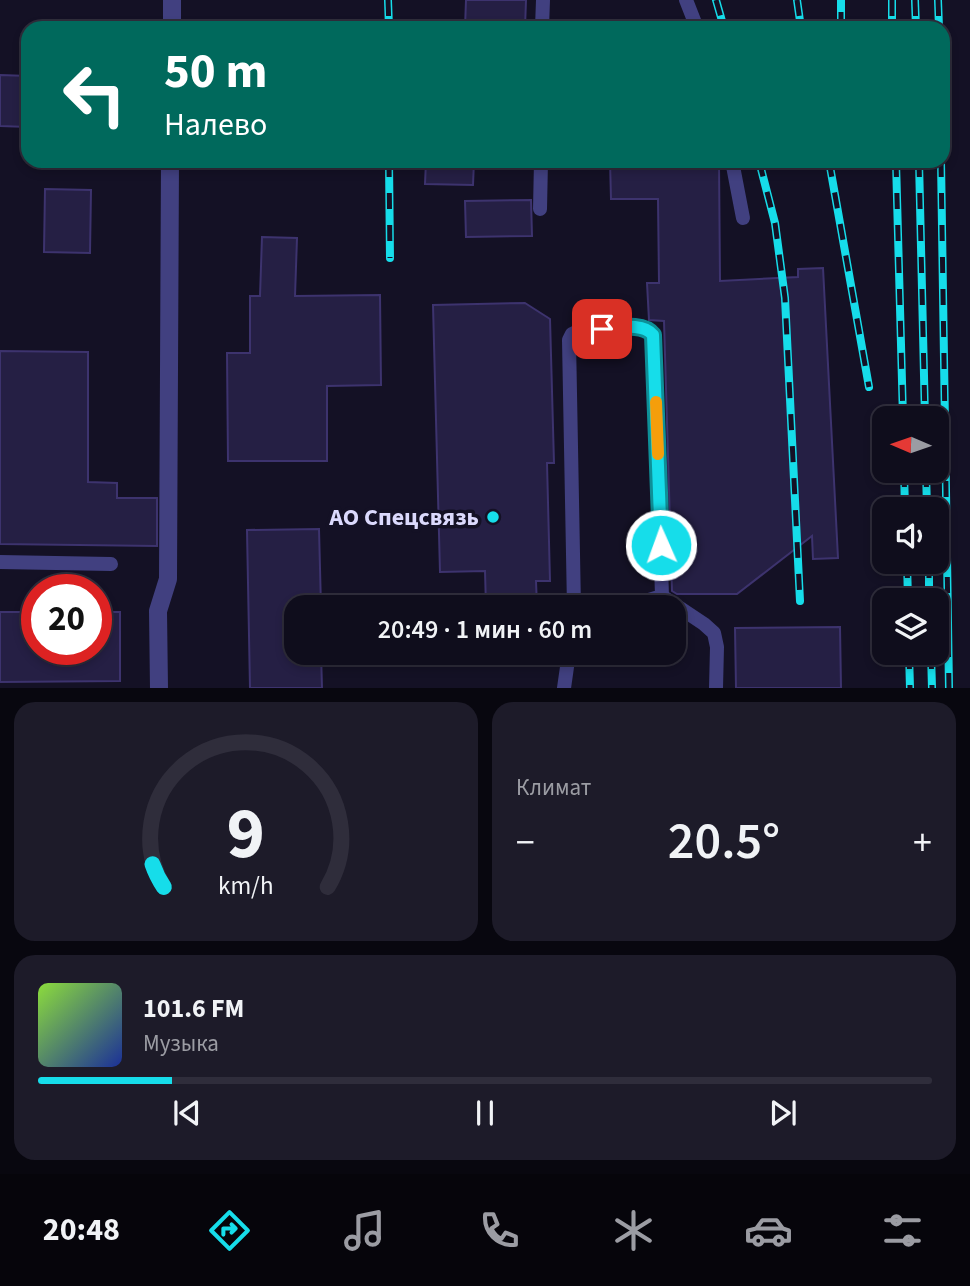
<!DOCTYPE html>
<html lang="ru">
<head>
<meta charset="utf-8">
<style>
  body { margin:0; font-family:"Source Sans 3",sans-serif; background:#1d1b29; color:#f1f3f6; height:100vh; display:flex; flex-direction:column; font-size:26px; white-space:nowrap }
  * { box-sizing:border-box; margin:0 }
  p { font-size:23px; color:#9b9ca3 }
  .icon { flex:none; width:38px; height:38px; fill:none; stroke:currentColor; stroke-width:2; stroke-linecap:round; stroke-linejoin:round }
  .map { position:relative; height:688px; overflow:hidden }
  .panel { display:flex; flex-direction:column; gap:14px; padding:14px; background:#08070f; flex:1 }
  .panel>* { flex:none }
  .top-card { position:absolute; left:21px; top:21px; width:929px; height:147px; border-radius:21px; box-shadow:0 4px 10px #0003,0 0 0 2px #2f2d3b; background:#00695c; color:#fff; overflow:hidden }
  .needle { width:46px; rotate:272deg }
  .controls { position:absolute; left:872px; top:406px; display:grid; gap:14px }
  .controls a { display:grid; place-items:center; width:77px; height:77px; border-radius:14px; background:#0f0d1c; box-shadow:0 4px 10px #0003,0 0 0 2px #2f2d3b; font-size:35px }
  .speed { position:absolute; left:21px; top:574px; display:flex; gap:14px; font-size:35px; font-weight:700; text-align:center }
  .speed>* { display:grid; place-content:center; width:91px; height:91px; border-radius:50%; background:#0f0d1c; box-shadow:0 4px 10px #0003,0 0 0 2px #2f2d3b; line-height:1 }
  .speed .limit { border:10px solid #d22; background:#fff; color:#111 }
  .pin { position:absolute; display:grid; place-items:center; width:60px; height:60px; color:#fff; margin:-30px; border-radius:14px; box-shadow:0 4px 10px #0006 }
  .me { position:absolute; width:77px; margin:-38px; rotate:358deg; stroke-linejoin:round; filter:drop-shadow(0 0 5px #0008) }
  .turn { display:flex; align-items:center; gap:24px; height:147px; padding:0 28px; font-size:32px }
  .turn .icon { width:91px; height:91px; stroke-width:2.5 }
  .turn b { display:block; font-size:49px; line-height:60px }
  .big { font-size:52px; font-weight:600; line-height:1.1 }
  .panel .card { flex:1; display:flex; flex-direction:column; justify-content:center; gap:10px; min-width:0; padding:0 24px; border-radius:21px; background:#1d1b29 }
  .panel .dial { align-items:center; gap:0 }
  .dial svg { height:182px; overflow:visible; fill:none; stroke:#2f2d3b; stroke-width:7; stroke-linecap:round; text-anchor:middle }
  .dial text { fill:#f1f3f6; stroke:none }
  .song { display:flex; align-items:center; gap:21px }
  .cover { width:84px; height:84px; border-radius:10px; background:linear-gradient(135deg,hsl(90 70% 55%),hsl(230 70% 35%)) }
  .played { height:7px; border-radius:4px; background:linear-gradient(90deg,#16ddea 15%,#2f2d3b 15%) }
  .keys { display:flex; justify-content:space-around; direction:ltr }
  .heat { display:flex; justify-content:space-between; align-items:center; font-size:38px; direction:ltr }
  .panel .tiles { flex:1; display:grid; gap:14px; grid-template-columns:1fr 1fr }
  .card:last-child { grid-column:span 2 }
  .trip { position:absolute; left:284px; top:595px; width:402px; height:70px; border-radius:21px; background:#0f0d1c; box-shadow:0 4px 10px #0003,0 0 0 2px #2f2d3b; font-weight:600; line-height:70px; text-align:center }
  .tab-bar { display:flex; height:112px; justify-content:space-around; align-items:center; background:#06050b; color:#9b9ca3 }
  .tab-bar .icon { width:49px; height:49px }
  .tab-bar .on { color:#16ddea }
  .tab-bar b { font-size:32px; color:#f1f3f6 }
  .map>svg:first-child { display:block }
  .building { fill:#251f44; stroke:#3d336e; stroke-width:2 }
  .lines { fill:none; stroke-linecap:round; stroke-linejoin:round }
  .lane { stroke:#414080; stroke-width:14 }
  .street { stroke:#414080; stroke-width:18 }
  .rail-casing { stroke:#16ddea; stroke-width:8 }
  .rail { stroke:#141125; stroke-width:5; stroke-dasharray:16; stroke-linecap:butt }
  .route-casing { stroke:#0e9098; stroke-width:18 }
  .route { stroke:#16ddea; stroke-width:12 }
  .slow { stroke:#f59e0b; stroke-width:12 }
  .poi-dot { fill:#16ddea; stroke:#141125; stroke-width:2.5 }
  .labels { text-anchor:middle; stroke-width:7; stroke-linejoin:round; paint-order:stroke }
  .poi-label { font-size:24px; font-weight:bold; fill:#dbd9fc; stroke:#141125; text-anchor:end }
</style>
</head>
<body>
<div class="map">
<svg width="970" height="688" viewBox="0 0 970 688">
  <rect width="100%" height="100%" fill="#141125"/>
  <!-- building -->
  <g class="building">
    <polygon points="466,0 526,0 525,28 465,28"/>
    <polygon points="0,75 28,76 28,127 0,126"/>
    <polygon points="426,161 474,161 473,185 425,184"/>
    <polygon points="610,161 719,161 720,281 798,277 798,269 823,268 838,558 813,559 812,536 737,594 677,594 672,591 664,321 649,320 647,283 659,283 658,199 611,199"/>
    <polygon points="45,189 91,190 90,253 44,252"/>
    <polygon points="531,200 532,236 466,237 465,201"/>
    <polygon points="262,237 297,238 295,296 380,295 381,385 327,386 327,461 228,461 227,353 250,353 250,296 260,296"/>
    <polygon points="525,303 550,319 554,463 547,463 550,581 536,581 537,607 486,607 485,571 440,572 433,305"/>
    <polygon points="0,351 88,352 88,482 117,483 117,498 157,498 157,546 0,544"/>
    <polygon points="319,529 321,607 296,607 296,653 321,653 322,688 250,688 247,530"/>
    <polygon points="0,612 37,612 37,649 96,649 96,612 120,612 120,681 0,682"/>
    <polygon points="840,627 841,688 736,688 735,628"/>
  </g>
  <g class="lines">
    <!-- lane -->
    <g class="lane">
      <polyline points="686,0 697,28"/>
      <polyline points="542,28 543,0"/>
      <polyline points="732,161 743,218"/>
      <polyline points="540,209 541,161"/>
      <polyline points="0,562 111,564"/>
      <polyline points="662,596 704,624 714,633 717,647 716,688"/>
      <path d="M 574,607 L 569,340 L 572,334 C 585,326 636,324 650,331 L 654,340 L 662,596 L 626,607"/>
      <polyline points="564,688 569,653"/>
    </g>
    <!-- street -->
    <g class="street">
      <polyline points="172,28 172,0"/>
      <polyline points="159,688 158,611 168,579 170,161"/>
    </g>
    <defs>
      <g id="rail">
        <polyline points="388,0 389,28"/>
        <polyline points="716,0 724,28"/>
        <polyline points="797,0 801,28"/>
        <polyline points="892,0 892,28"/>
        <polyline points="915,0 916,28"/>
        <polyline points="938,0 939,28"/>
        <polyline points="841,28 841,0"/>
        <polyline points="389,161 390,258"/>
        <polyline points="759,161 775,223 785,298 800,601"/>
        <polyline points="829,161 869,387"/>
        <polyline points="896,161 903,418"/>
        <polyline points="919,161 925,418"/>
        <polyline points="941,161 949,688"/>
        <polyline points="904,471 905,509"/>
        <polyline points="926,471 927,509"/>
        <polyline points="907,562 908,600"/>
        <polyline points="929,562 929,600"/>
        <polyline points="909,653 910,688"/>
        <polyline points="931,653 932,688"/>
      </g>
    </defs>
    <!-- rail casing -->
    <use href="#rail" class="rail-casing"/>
    <!-- rail -->
    <use href="#rail" class="rail"/>
  </g>
  <g class="lines">
    <defs>
      <path id="route" d="M 602,329 C 618,328 643,322 653,335 L 661,545"/>
    </defs>
    <!-- route casing -->
    <use href="#route" class="route-casing"/>
    <!-- route -->
    <use href="#route" class="route"/>
    <!-- slow -->
    <polyline class="slow" points="656,402 658,454"/>
  </g>
  <!-- markers -->
  <circle class="poi-dot" cx="493" cy="517" r="7"/>
  <g class="labels">
    <!-- poi labels -->
    <g class="poi-label">
      <text x="479" y="525">АО Спецсвязь</text>
    </g>
  </g>
</svg>
<div class="controls">
<a><svg class="needle" viewBox="-14 -14 28 28"><path d="M0-13l5 13h-10z" fill="#e53935"/><path d="M0 13l5-13h-10z" fill="#9b9ca3"/></svg></a>
<a><svg class="icon" aria-label="sound" viewBox="0 0 24 24"><path d="M4 9h4l5-4v14l-5-4H4zM17 9q2 3 0 6"/></svg></a>
<a><svg class="icon" aria-label="layers" viewBox="0 0 24 24"><path d="M12 4l9 5-9 5-9-5zM3 14l9 5 9-5"/></svg></a>
</div>
<div class="speed"><div class="limit">20</div></div>
<div class="pin" style="left:602px;top:329px;background:#d93025"><svg class="icon" aria-label="arrive" viewBox="0 0 24 24"><path d="M6 21V4h12l-3 4 3 4H6"/></svg></div>
<svg class="me" style="left:661px;top:545px" viewBox="-20 -20 40 40"><circle r="17" fill="#16ddea" stroke="#fff" stroke-width="3"/><path d="M0-11L8 9 0 5-8 9z" fill="#fff"/></svg>
<div class="trip">20:49 · 1 мин · 60 m</div>
<div class="top-card">
<div class="turn"><svg class="icon" aria-label="left" viewBox="0 0 24 24"><path d="M17 20v-9H6M10 6l-5 5 5 5"/></svg><div><b>50 m</b>Налево</div></div>
</div>
</div>
<section class="panel">
<div class="tiles">
<div class="card dial"><svg viewBox="0 0 100 80">
<path d="M14 69A42 42 0 1 1 86 69"/>
<path d="M14 69A42 42 0 0 1 9 59" stroke="#16ddea"/>
<text x="50" y="56" font-size="32" font-weight="700">9</text>
<text x="50" y="72" font-size="11">km/h</text>
</svg></div>
<div class="card"><p>Климат</p>
<div class="heat"><a>−</a><b class="big">20.5°</b><a>+</a></div>
</div>
<div class="card">
<div class="song"><i class="cover"></i><div><b>101.6 FM</b><p>Музыка</p></div></div>
<div class="played"></div>
<div class="keys"><svg class="icon" aria-label="previous" viewBox="0 0 24 24"><path d="M18 5L8 12l10 7zM5 5v14"/></svg><svg class="icon" aria-label="pause" viewBox="0 0 24 24"><path d="M8 5v14M16 5v14"/></svg><svg class="icon" aria-label="next" viewBox="0 0 24 24"><path d="M6 5l10 7-10 7zM19 5v14"/></svg></div>
</div>
</div>
</section>
<nav class="tab-bar">
<b>20:48</b>
<svg class="icon on" aria-label="directions" viewBox="0 0 24 24"><path d="M12 3l9 9-9 9-9-9zM9 14v-3h6M13 9l2 2-2 2"/></svg>
<svg class="icon" aria-label="music" viewBox="0 0 24 24"><path d="M9 18V5l10-2v13"/><circle cx="6" cy="18" r="3"/><circle cx="16" cy="16" r="3"/></svg>
<svg class="icon" aria-label="phone" viewBox="0 0 24 24"><path d="M5 4h4l2 5-3 2q2 4 5 5l2-3 5 2v4C11 20 4 13 5 4z"/></svg>
<svg class="icon" aria-label="climate" viewBox="0 0 24 24"><path d="M12 3v18M4 7l16 10M4 17L20 7"/></svg>
<svg class="icon" aria-label="car" viewBox="0 0 24 24"><path d="M5 17H2v-5l4-1 3-4h7l3 4 3 1v5h-3M9 17h6M6 11h13"/><circle cx="7" cy="17" r="2"/><circle cx="17" cy="17" r="2"/></svg>
<svg class="icon" aria-label="filters" viewBox="0 0 24 24"><path d="M4 7h16M4 17h16"/><circle cx="9" cy="7" r="2"/><circle cx="15" cy="17" r="2"/></svg>
</nav>
</body>
</html>
